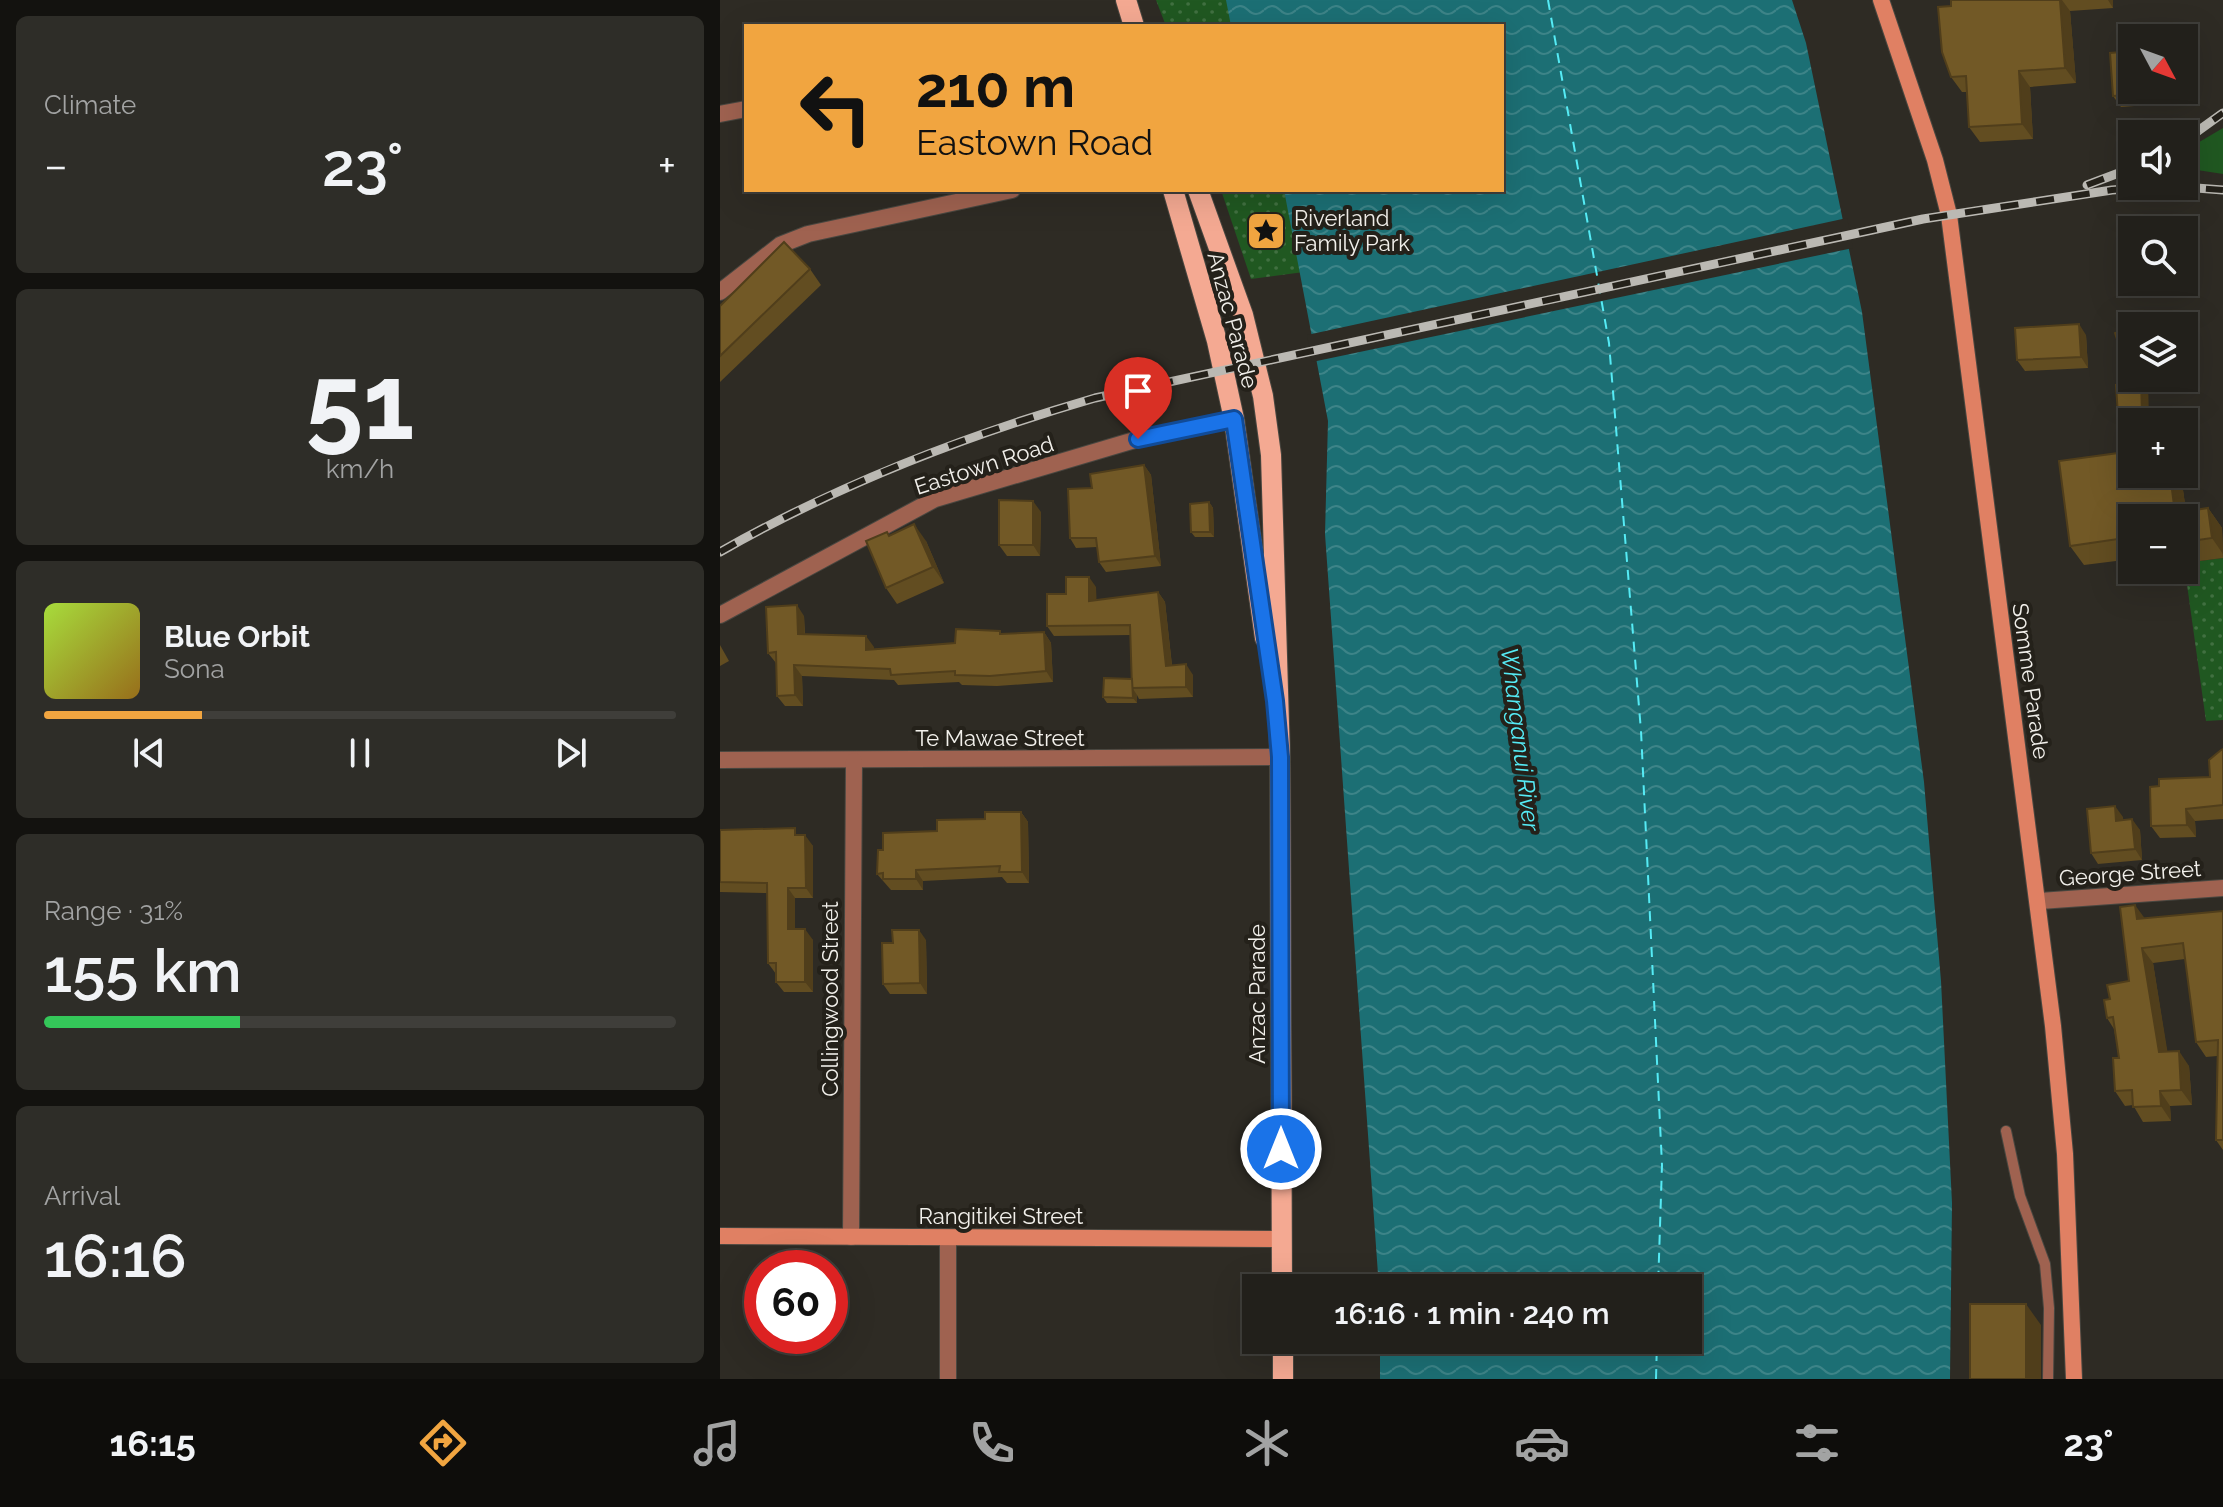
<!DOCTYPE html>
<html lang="en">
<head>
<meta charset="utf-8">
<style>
  body { margin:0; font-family:Raleway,sans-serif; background:#2e2d28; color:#f1f3f6; height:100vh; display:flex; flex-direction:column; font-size:30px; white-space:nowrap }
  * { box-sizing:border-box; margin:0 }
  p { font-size:26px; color:#a2a3a3 }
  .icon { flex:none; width:44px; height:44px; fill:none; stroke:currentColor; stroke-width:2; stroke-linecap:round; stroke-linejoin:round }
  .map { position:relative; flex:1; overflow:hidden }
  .panel { display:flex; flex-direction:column; gap:16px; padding:16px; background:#13120f; width:720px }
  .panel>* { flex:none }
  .hud { position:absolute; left:24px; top:24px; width:760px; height:168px; border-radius:0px; box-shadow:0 8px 32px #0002,0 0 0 2px #3f3e3a; background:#f1a540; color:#111; overflow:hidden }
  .needle { width:52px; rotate:131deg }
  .controls { position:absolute; left:1398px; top:24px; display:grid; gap:16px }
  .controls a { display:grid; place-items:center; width:80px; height:80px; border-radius:0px; background:#22201b; box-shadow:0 8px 32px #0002,0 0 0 2px #3f3e3a; font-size:40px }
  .speed { position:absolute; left:24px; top:1250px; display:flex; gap:16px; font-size:40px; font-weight:700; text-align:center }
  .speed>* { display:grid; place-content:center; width:104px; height:104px; border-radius:50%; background:#22201b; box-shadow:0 8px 32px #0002,0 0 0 2px #3f3e3a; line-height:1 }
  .speed .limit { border:12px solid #d22; background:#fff; color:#111 }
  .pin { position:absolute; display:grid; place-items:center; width:68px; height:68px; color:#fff; margin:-82px -34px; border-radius:50% 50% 50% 0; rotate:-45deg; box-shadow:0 0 8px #0007 }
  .pin .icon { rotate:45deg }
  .me { position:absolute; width:88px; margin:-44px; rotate:0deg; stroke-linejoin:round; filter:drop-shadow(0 0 6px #0008) }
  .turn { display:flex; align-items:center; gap:28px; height:168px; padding:0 40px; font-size:36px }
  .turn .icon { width:104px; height:104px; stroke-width:2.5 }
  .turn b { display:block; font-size:56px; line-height:68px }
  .big { font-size:60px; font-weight:600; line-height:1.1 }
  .panel .card { flex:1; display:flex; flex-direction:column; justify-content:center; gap:12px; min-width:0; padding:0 28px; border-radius:12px; background:#2e2d28 }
  .panel .dial { align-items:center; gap:0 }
  .dial b { font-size:104px; line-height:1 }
  .song { display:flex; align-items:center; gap:24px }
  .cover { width:96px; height:96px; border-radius:12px; background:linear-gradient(135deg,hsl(80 70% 55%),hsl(40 70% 35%)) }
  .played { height:8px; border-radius:4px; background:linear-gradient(90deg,#f1a540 25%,#3f3e3a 25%) }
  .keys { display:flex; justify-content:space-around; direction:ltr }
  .heat { display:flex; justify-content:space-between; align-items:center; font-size:44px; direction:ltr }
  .charge { height:12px; border-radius:6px; background:linear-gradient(90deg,#34c759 31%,#3f3e3a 0) }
  .trip { position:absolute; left:522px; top:1274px; width:460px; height:80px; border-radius:0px; background:#22201b; box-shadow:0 8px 32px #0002,0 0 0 2px #3f3e3a; font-weight:600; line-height:80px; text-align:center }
  .tab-bar { display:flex; height:128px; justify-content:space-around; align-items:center; background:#0e0d0b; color:#a2a3a3 }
  .tab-bar .icon { width:56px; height:56px }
  .tab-bar .selected { color:#f1a540 }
  .tab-bar b { font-size:36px; color:#f1f3f6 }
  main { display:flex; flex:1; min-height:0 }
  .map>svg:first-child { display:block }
  .grass { fill:#205821 }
  .park { fill:url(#park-dots) }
  .water { fill:url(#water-waves) }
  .pier { fill:#2e2b24 }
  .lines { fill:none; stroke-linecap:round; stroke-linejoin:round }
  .ferry { stroke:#55ebf5; stroke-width:2; stroke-dasharray:10 8; stroke-linecap:butt }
  .lane-casing { stroke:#494740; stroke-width:12 }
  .street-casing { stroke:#494740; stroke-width:18 }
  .secondary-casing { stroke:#494740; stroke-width:18 }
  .primary-casing { stroke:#494740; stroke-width:22 }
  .lane { stroke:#9f6250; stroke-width:10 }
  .street { stroke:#9f6250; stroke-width:16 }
  .secondary { stroke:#e08063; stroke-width:16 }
  .primary { stroke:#f4a992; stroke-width:20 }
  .rail-casing { stroke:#bbb9b3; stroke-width:9 }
  .rail { stroke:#24211a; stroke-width:6; stroke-dasharray:18; stroke-linecap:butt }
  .wall { fill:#624d21 }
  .shaded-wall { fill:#503e1b }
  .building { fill:#725926; stroke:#503e1b; stroke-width:2 }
  .route-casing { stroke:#114b97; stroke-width:20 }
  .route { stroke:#1a73e8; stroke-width:14 }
  .labels { text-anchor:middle; stroke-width:8; stroke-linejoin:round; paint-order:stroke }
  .poi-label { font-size:22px; fill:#f2f0eb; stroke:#24211a; text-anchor:start }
  .street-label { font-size:22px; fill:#f2f0eb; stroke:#24211a }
  .water-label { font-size:24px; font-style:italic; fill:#55ebf5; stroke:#24211a }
</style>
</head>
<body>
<main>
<section class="panel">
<div class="card"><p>Climate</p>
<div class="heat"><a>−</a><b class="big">23°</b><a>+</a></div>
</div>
<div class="card dial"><b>51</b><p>km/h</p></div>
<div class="card">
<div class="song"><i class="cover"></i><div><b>Blue Orbit</b><p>Sona</p></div></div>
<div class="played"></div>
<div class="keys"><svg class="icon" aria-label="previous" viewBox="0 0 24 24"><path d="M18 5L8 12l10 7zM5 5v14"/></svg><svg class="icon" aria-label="pause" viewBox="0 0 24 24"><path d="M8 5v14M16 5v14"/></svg><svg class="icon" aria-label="next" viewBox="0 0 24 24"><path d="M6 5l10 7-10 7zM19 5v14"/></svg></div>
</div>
<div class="card"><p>Range · 31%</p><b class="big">155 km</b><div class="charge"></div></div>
<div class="card"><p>Arrival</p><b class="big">16:16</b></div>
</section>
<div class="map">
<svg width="1503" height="1379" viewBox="0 0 1503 1379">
  <defs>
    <pattern id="park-dots" width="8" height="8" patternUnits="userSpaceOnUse" patternTransform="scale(2)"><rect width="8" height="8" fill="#205821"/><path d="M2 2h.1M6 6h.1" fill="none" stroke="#417041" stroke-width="1.8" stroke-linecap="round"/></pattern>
    <pattern id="water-waves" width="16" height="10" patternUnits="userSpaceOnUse" patternTransform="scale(2)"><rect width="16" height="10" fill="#1c6f74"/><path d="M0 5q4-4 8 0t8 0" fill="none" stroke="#3d8488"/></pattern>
  </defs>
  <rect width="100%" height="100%" fill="#2e2b24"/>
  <!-- grass -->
  <polygon class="grass" points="1503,128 1503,174 1464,168 1464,151"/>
  <!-- park -->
  <g class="park">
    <polygon points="436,0 531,0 536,26 446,26"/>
    <polygon points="501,190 568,190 584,272 531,279"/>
    <polygon points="1503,558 1503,720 1486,721 1464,563"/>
  </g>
  <!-- water -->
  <polygon class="water" points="506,0 1072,0 1086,43 1142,312 1204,782 1221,981 1232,1203 1230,1379 660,1379 660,1340 968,1340 968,1288 659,1288 605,534 608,421 564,190 782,190 782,26 511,26"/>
  <!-- pier -->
  <polygon class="pier" points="1127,218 1133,248 592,362 587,335"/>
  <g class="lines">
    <!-- ferry -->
    <g class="ferry">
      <polyline points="828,0 889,343 921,731 942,1165 938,1288"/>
      <polyline points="936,1379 937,1340"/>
    </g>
    <defs>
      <polyline id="lane" points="1286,1131 1300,1196 1325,1264 1329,1308 1328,1379"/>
      <g id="street">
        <polyline points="0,114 26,109"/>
        <polyline points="0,292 60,245 88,234 292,190"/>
        <polyline points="0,615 215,499 418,439 514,419"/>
        <polyline points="0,760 560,757"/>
        <polyline points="1320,901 1503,888"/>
        <polyline points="131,1237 134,761"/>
        <polyline points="228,1379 228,1238"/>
      </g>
      <g id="secondary">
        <polyline points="1161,0 1215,160 1229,215 1333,1026 1345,1154 1354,1379"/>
        <polyline points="0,1236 562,1239"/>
      </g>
      <g id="primary">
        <polyline points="406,0 414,26"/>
        <polyline points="453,190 497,341 514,419 545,638"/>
        <polyline points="478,190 523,315 543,396 551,455 560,757 562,1288"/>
        <polyline points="563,1340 563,1379"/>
      </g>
    </defs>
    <!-- lane casing -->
    <use href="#lane" class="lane-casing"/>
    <!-- street casing -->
    <use href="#street" class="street-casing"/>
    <!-- secondary casing -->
    <use href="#secondary" class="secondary-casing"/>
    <!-- primary casing -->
    <use href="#primary" class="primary-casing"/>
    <!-- lane -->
    <use href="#lane" class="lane"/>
    <!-- street -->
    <use href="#street" class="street"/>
    <!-- secondary -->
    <use href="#secondary" class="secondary"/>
    <!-- primary -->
    <use href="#primary" class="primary"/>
    <defs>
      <g id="rail">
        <polyline points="1464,141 1503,113"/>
        <polyline points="1367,185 1412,168"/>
        <polyline points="1450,186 1503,190"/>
        <path d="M 0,552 C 119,484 244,436 375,398 L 1203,219 L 1392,190 L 1445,186"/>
      </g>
    </defs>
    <!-- rail casing -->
    <use href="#rail" class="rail-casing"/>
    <!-- rail -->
    <use href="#rail" class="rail"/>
  </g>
  <!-- wall -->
  <g class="wall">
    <polygon points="1231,0 1393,0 1393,8 1350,11 1356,83 1310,87 1313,139 1260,142 1249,127 1247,92 1242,92 1231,77"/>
    <polygon points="1427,90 1428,105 1401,107 1393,96"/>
    <polygon points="90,269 101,285 0,382 0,306"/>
    <polygon points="1366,335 1368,368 1305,371 1297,360"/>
    <polygon points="1396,385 1429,422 1412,422 1412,425 1405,425 1398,415"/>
    <polygon points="424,465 431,475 441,566 386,572 379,562 377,547 356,548 350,538 372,488"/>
    <polygon points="1412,474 1452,474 1463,490 1466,511 1488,508 1502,528 1503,558 1464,563 1464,518 1412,518 1412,559 1364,565 1350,546"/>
    <polygon points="489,502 493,508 494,537 475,537 471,532"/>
    <polygon points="321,512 320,556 287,556 279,545"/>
    <polygon points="169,535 206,541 224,583 177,604 166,588"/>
    <polygon points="376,587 376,600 438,592 445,602 452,665 473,675 473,697 419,699 417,695 417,703 387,703 383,697 412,679 411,635 334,636 327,626 346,594"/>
    <polygon points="84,616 85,634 154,647 153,649 235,643 282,634 324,632 331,643 333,682 277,686 242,685 239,682 178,685 174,680 82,676 83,706 65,706 57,696 56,663 48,653"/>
    <polygon points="0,645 9,661 0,666"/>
    <polygon points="1503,749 1503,819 1475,821 1476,837 1440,838 1431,826 1439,786 1490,777"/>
    <polygon points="301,812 308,822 309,883 287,883 282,877 203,881 203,890 171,890 157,874 163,850 217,831 265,819"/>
    <polygon points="1403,817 1403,820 1420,830 1422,860 1378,864 1371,853"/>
    <polygon points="0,830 80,835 93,846 93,898 75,898 75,929 93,940 93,992 64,992 56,982 56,974 48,963 47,893 0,892"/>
    <polygon points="1503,911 1503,1150 1496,1140 1497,1056 1486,1057 1476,1042 1465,959 1433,963 1447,1052 1469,1066 1472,1105 1450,1106 1451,1121 1423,1122 1413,1105 1405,1106 1395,1091 1399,1058 1394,1029 1387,1018 1390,999 1409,981 1425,918"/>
    <polygon points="206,940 207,994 170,994 163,984"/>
  </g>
  <!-- shaded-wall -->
  <g class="shaded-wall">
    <polygon points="1340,0 1342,0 1350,11 1356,83 1345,68"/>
    <polygon points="1388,0 1393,0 1393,8"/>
    <polygon points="1299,71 1310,87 1313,139 1302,124"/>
    <polygon points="1421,90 1427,90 1428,105 1421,94"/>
    <polygon points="1359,324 1366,335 1368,368 1361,357"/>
    <polygon points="1421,378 1428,378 1429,422 1428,422 1422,414"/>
    <polygon points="1406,452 1412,461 1412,474 1420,474 1409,476"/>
    <polygon points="424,465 431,475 441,566 435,556"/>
    <polygon points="1450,474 1452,474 1463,490 1469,532 1455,513"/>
    <polygon points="313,501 321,512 320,556 313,545"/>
    <polygon points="489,502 493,508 494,537 490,532"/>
    <polygon points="1488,508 1502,528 1503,554 1492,538"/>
    <polygon points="194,524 206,541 224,583 213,567"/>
    <polygon points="369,577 376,587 377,611 369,601"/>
    <polygon points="438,592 445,602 453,676 446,666"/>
    <polygon points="77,605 84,616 85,644 78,634"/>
    <polygon points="324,632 331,643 333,682 326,671"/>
    <polygon points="146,636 154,647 153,660 146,650"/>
    <polygon points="466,664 473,675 473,697 466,687"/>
    <polygon points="74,665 82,676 83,706 75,695"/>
    <polygon points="413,689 417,695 417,703 413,698"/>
    <polygon points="1395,806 1403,817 1404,832 1396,821"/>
    <polygon points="1466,809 1475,821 1476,837 1467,825"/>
    <polygon points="301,812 308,822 309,883 302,872"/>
    <polygon points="1412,819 1420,830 1422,860 1415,849"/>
    <polygon points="85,835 93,846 93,898 86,888"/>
    <polygon points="196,870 203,881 203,890 196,879"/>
    <polygon points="68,888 75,898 75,940 68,929"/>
    <polygon points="1415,905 1426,920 1417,919"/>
    <polygon points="85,929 93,940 93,992 85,982"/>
    <polygon points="199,930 206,940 207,994 200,983"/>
    <polygon points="1422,948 1433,963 1450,1067 1439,1052"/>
    <polygon points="1459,1051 1469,1066 1472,1105 1461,1090"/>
    <polygon points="1440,1091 1450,1106 1451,1121 1441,1106"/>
    <polygon points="1306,1304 1321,1325 1321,1379 1306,1379"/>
  </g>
  <!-- building -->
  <g class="building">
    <polygon points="1231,0 1340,0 1345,68 1299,71 1302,124 1249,127 1246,76 1231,77 1222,52 1218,7 1231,6"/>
    <polygon points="1412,51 1412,90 1421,90 1421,94 1393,96 1390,53"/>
    <polygon points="64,242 90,269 0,356 0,306"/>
    <polygon points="1359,324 1361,357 1297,360 1295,328"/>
    <polygon points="1412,327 1412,378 1421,378 1422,414 1398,415 1396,385 1412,384 1395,333"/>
    <polygon points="1406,452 1409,476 1421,474 1450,474 1455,513 1488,508 1492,538 1464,542 1464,518 1412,518 1412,537 1350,546 1339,461"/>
    <polygon points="424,465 435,556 379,562 376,538 350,538 348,489 372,488 370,474"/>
    <polygon points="279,500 313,501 313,545 279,545"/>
    <polygon points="489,502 490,532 471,532 470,504"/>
    <polygon points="194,524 213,567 166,588 146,541 167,532 169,536"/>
    <polygon points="346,577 369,577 369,601 438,592 446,666 466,664 466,687 412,688 410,625 327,626 327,594 346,594"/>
    <polygon points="77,605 78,634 146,636 146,650 235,643 236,629 280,631 280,634 324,632 326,671 270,676 235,675 235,671 171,675 170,669 74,665 75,695 57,696 56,652 48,653 46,607"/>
    <polygon points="384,678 412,679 413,698 383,697"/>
    <polygon points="1503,749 1503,805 1466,809 1467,825 1431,826 1430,787 1439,786 1439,779 1490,777 1489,760 1501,750"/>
    <polygon points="1395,806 1396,821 1412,819 1415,849 1371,853 1367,809"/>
    <polygon points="265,812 301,812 302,872 279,872 280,866 196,870 196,879 163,879 163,873 157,874 158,850 163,850 163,833 217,831 217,820 265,819"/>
    <polygon points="75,828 75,835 85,835 86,888 68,888 68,929 85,929 85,982 56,982 56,963 48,963 47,883 0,882 0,830"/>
    <polygon points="1415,905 1417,919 1503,911 1503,1140 1496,1140 1498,1040 1476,1042 1463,943 1422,948 1439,1052 1459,1051 1461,1090 1440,1091 1441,1106 1413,1107 1412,1090 1395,1091 1393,1058 1399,1058 1393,1017 1387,1018 1384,1000 1390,999 1387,985 1409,981 1400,907"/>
    <polygon points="172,930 199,930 200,983 163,984 162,943 173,943"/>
    <rect x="1250" y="1304" width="56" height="75"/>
  </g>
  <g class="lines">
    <defs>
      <polyline id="route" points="418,439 514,419 555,701 560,757 561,1149"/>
    </defs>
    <!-- route casing -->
    <use href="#route" class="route-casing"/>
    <!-- route -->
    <use href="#route" class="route"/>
  </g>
  <!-- icons -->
  <defs>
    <symbol id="sight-square" viewBox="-11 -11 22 22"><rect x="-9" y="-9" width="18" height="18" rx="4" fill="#f1a540" stroke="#24211a"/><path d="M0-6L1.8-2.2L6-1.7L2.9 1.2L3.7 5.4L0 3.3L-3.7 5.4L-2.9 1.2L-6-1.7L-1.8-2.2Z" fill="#111"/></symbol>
  </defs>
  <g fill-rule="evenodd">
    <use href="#sight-square" x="524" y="209" width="44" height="44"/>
  </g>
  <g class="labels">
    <!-- poi labels -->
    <g class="poi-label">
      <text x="574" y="226">Riverland<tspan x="574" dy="25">Family Park</tspan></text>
    </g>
    <!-- street labels -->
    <g class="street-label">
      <text transform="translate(513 320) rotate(75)" y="8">Anzac Parade</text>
      <text transform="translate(264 465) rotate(-18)" y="8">Eastown Road</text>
      <text transform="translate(1311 681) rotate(82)" y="8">Somme Parade</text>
      <text x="280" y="746">Te Mawae Street</text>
      <text transform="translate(1410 873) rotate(-4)" y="8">George Street</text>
      <text transform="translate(537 994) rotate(-90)" y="8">Anzac Parade</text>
      <text transform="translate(110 999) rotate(-90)" y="8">Collingwood Street</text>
      <text x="281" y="1224">Rangitikei Street</text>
    </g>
    <!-- water labels -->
    <g class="water-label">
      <text transform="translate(800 739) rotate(83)" y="8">Whanganui River</text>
    </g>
  </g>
</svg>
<div class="controls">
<a><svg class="needle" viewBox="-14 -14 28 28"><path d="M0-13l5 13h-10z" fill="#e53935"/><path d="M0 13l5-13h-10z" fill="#a2a3a3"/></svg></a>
<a><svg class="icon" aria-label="sound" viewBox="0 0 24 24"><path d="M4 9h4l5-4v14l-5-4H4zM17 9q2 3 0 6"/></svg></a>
<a><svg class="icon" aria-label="search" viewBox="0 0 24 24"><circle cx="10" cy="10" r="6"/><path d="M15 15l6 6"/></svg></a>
<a><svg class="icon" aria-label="layers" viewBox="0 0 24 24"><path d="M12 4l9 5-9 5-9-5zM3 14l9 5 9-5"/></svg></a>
<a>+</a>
<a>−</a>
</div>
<div class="speed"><div class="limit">60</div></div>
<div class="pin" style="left:418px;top:439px;background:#d93025"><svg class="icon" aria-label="arrive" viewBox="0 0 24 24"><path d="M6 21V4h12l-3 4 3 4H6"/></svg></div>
<svg class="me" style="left:561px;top:1149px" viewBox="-20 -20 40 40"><circle r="17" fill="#1a73e8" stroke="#fff" stroke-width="3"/><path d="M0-11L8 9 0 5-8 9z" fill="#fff"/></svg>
<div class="trip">16:16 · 1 min · 240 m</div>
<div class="hud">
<div class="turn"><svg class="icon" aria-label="left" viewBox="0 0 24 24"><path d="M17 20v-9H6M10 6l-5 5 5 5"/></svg><div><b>210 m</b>Eastown Road</div></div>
</div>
</div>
</main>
<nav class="tab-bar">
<b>16:15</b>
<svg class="icon selected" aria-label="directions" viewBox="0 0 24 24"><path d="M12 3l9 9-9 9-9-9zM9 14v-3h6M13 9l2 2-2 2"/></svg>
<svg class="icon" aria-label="music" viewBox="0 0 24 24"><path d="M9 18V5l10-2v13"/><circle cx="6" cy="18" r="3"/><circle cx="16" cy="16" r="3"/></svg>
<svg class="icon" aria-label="phone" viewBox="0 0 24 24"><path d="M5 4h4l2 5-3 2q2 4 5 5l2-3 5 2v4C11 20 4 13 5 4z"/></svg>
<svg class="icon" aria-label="climate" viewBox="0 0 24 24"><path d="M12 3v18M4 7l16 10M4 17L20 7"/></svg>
<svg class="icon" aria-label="car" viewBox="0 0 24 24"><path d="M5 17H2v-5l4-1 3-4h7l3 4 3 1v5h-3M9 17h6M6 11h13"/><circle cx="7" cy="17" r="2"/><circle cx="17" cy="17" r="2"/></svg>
<svg class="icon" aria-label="filters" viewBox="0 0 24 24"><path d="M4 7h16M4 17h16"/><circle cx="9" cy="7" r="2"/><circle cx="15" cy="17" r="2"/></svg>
<b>23°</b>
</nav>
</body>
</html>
